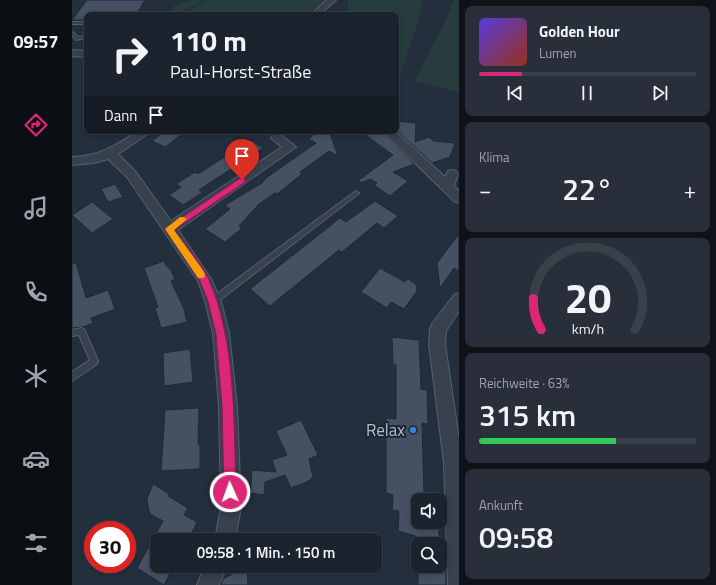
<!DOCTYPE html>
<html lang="de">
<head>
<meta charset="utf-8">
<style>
  body { margin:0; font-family:"Titillium Web",sans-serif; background:#282f3a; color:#f1f3f6; height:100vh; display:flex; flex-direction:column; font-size:15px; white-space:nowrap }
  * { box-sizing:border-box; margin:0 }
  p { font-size:13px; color:#a0a4aa }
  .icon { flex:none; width:22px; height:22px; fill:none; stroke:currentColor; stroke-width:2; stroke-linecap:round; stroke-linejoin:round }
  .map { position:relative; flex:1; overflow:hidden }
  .details { display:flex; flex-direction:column; gap:6px; padding:6px; background:#0f1319; width:257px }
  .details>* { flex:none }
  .hud { position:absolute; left:12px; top:12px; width:315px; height:122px; border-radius:8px; box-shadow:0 2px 6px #0003,0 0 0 1px #39404a; background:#1b232e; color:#f1f3f6; overflow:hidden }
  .fabs { position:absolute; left:339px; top:493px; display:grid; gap:8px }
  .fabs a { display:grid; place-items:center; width:36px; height:36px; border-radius:8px; background:#1b232e; box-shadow:0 2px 6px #0003,0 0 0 1px #39404a; font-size:20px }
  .speed { position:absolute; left:12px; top:521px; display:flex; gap:8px; font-size:20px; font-weight:700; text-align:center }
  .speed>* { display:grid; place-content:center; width:52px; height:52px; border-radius:50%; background:#1b232e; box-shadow:0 2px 6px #0003,0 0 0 1px #39404a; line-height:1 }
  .speed .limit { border:6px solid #d22; background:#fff; color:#111 }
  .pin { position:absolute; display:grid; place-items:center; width:34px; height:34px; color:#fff; margin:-41px -17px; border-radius:50% 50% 50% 0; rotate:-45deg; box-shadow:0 0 4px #0007 }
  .pin .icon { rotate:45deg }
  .me { position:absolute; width:44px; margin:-22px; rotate:358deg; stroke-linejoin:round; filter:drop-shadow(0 0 3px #0008) }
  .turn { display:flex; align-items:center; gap:14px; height:84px; padding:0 20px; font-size:18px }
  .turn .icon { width:52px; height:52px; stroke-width:2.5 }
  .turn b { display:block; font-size:28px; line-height:34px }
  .then { display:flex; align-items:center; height:38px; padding:0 20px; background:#0003; gap:8px; font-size:15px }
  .big { font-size:30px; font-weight:600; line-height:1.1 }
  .details .widget { flex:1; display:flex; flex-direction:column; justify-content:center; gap:6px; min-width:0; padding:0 14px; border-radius:8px; background:#282f3a }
  .details .dial { align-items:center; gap:0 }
  .dial svg { height:104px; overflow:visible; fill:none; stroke:#39404a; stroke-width:7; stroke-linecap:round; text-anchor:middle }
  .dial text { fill:#f1f3f6; stroke:none }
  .song { display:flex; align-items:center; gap:12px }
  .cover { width:48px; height:48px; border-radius:6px; background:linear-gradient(135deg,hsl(250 70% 55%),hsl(10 70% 35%)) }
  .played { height:4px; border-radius:2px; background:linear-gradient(90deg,#db2777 20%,#39404a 20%) }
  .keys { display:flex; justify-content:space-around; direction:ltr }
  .heat { display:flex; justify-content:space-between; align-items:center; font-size:22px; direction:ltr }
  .charge { height:6px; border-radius:3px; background:linear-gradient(90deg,#34c759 63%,#39404a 0) }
  .trip { position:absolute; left:78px; top:533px; width:232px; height:40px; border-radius:8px; background:#1b232e; box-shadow:0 2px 6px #0003,0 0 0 1px #39404a; font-weight:600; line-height:40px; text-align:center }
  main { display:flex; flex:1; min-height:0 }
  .menu { display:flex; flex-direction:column; width:72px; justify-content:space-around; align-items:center; background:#0b0e12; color:#a0a4aa }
  .menu .icon { width:28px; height:28px }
  .menu .current { color:#db2777 }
  .menu b { font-size:18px; color:#f1f3f6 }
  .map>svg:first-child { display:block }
  .green { fill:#263c3f }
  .building { fill:#455162; stroke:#1f2835 }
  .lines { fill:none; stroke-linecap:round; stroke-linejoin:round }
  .lane-casing { stroke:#565f6c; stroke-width:2 }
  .street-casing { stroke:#565f6c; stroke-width:2 }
  .lane { fill:#38414e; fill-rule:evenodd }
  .street { fill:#38414e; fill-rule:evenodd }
  .route { fill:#db2777; stroke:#8e194d }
  .slow { fill:#f59e0b }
  .shop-dot { fill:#3f7fe0; stroke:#1d2633; stroke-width:1.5 }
  .labels { text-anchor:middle; stroke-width:4; stroke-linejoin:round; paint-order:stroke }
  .near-poi-label { font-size:17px; fill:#b4bcc9; stroke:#1d2633; text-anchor:end }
</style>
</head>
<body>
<main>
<nav class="menu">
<b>09:57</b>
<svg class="icon current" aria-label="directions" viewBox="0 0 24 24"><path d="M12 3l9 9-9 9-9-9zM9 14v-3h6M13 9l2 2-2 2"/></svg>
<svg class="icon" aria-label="music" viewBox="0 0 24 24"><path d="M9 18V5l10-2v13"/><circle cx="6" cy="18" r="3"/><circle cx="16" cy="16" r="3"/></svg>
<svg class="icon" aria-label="phone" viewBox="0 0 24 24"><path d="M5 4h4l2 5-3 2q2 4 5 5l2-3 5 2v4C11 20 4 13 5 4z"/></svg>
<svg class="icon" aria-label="climate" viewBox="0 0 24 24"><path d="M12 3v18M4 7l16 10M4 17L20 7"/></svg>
<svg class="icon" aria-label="car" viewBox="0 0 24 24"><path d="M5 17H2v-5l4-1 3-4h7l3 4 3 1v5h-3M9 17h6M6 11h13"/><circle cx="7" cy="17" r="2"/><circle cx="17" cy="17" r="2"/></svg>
<svg class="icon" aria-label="filters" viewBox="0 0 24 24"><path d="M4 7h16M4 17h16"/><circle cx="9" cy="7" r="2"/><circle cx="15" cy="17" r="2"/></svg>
</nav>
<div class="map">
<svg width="387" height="585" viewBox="0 0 387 585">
  <rect width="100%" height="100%" fill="#242f3e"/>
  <!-- green -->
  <g class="green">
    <polygon points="119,0 131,0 107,15 98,15 102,6"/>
    <polygon points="134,0 253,0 235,15 109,15"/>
    <polygon points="276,0 351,0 346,23 327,78 324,77 324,15 275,15"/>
    <polygon points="382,0 387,0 387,92 342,81 374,20"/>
  </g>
  <!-- building -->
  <g class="building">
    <polygon points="15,0 73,0 64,15 15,15 15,20 0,20"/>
    <polygon points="324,121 344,123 343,142 357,137 361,141 383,143 378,157 360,163 324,130"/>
    <polygon points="93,131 114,131 93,147 80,141"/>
    <polygon points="245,131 257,131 266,156 257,151 228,172 230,174 205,194 203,193 187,204 167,226 170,228 153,242 133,229 158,209 153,205 190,183 194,178 244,143 237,139"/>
    <polygon points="288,131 309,131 342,164 321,172 336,181 318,196 302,185 305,183 298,179 289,183 287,180 321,155"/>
    <polygon points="179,140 191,148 127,190 130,193 111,205 97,195 109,187 104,184 123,172 126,174"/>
    <polygon points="43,184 51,197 36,202 29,189"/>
    <polygon points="303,201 326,216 312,228 305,223 270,252 267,250 198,306 178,289 268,218 274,222"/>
    <polygon points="20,202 41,219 20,233 0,215"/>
    <polygon points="387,234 387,271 382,268 368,288 365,263"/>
    <polygon points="92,261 95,267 98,268 103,279 99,281 112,309 115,322 89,328 83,308 86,307 72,268"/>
    <polygon points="0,263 4,263 14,298 36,290 43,309 19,318 21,323 11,327 0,328"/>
    <polygon points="308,268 333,282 336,279 344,284 345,291 332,309 319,302 315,308 289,292"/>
    <polygon points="320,337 347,340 349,389 355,390 356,424 350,423 352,494 368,499 368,503 368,500 346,500 346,522 367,522 367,543 326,531 327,511 320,510 321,495 314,493 314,418 324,419 324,365 321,364"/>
    <polygon points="118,349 121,382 92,386 91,353"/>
    <polygon points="127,408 126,444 128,444 128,469 89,471 93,410"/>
    <polygon points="229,420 246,455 237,459 241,477 235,482 219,488 213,475 193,482 192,495 178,493 180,470 204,472 200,460 215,455 204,431"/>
    <polygon points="81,484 97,494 96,496 116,508 112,515 125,522 116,540 85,540 85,566 102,566 92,585 65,568 91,521 78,514 76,507 75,499"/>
    <polygon points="175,566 176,585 149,585 151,579"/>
    <rect x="346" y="566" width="28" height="19"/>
  </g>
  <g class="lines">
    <defs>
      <g id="lane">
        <rect x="0" y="22" width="15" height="2"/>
        <polygon points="0,32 7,37 14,36 15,38 4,40 0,35"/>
        <polygon points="284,191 287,193 286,194 144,303 138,303 137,301 138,299"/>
        <polygon points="9,328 12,329 26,361 25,364 0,381 0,372 18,360 7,335 0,336 0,330"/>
      </g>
      <g id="street">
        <polygon points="255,0 264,0 247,15 238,15"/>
        <polygon points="0,50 15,51 15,57 0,56"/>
        <path d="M 66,131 L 80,131 L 46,154 L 63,171 L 99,221 L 210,147 L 199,138 L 201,135 L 209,135 L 224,147 L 106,230 L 139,279 L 149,301 L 157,333 L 165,406 L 169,507 L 163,540 L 143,540 L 149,507 L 147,406 L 141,333 L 133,301 L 126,281 L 55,177 L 36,159 L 22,163 L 0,165 L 0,157 C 28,156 43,146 66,131 Z"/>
        <polygon points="310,131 323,131 373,177 376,171 380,170 384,171 386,174 382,186 387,191 387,203 382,201"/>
        <polygon points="387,293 387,311 374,331 373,344 387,439 387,585 376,585 372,463 357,344 358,329 360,324 382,295"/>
        <polygon points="133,566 155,566 147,585 125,585"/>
      </g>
    </defs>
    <!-- lane casing -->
    <use href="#lane" class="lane-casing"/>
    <!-- street casing -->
    <use href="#street" class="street-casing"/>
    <!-- lane -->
    <use href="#lane" class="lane"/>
    <!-- street -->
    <use href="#street" class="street"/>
  </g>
  <!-- route -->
  <path class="route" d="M 170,177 L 174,180 L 173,182 L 102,230 C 113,245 129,263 137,280 C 164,341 162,426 164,492 L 162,496 L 158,498 L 154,496 L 152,492 L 150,406 L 144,334 L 136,301 L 128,281 L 93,229 Z"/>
  <!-- slow -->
  <polygon class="slow" points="108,217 111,217 115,219 102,230 132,272 133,275 132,278 126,278 93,229"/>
  <!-- markers -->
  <circle class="shop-dot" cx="341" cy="430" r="4"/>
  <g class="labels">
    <!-- near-poi labels -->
    <g class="near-poi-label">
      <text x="333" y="436">Relax</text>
    </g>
  </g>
</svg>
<div class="fabs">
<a><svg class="icon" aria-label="sound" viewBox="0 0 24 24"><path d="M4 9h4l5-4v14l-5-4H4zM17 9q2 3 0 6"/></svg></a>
<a><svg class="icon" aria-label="search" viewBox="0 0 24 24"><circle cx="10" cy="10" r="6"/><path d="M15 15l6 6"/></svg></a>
</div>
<div class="speed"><div class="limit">30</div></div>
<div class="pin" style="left:170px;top:180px;background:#d93025"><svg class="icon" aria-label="arrive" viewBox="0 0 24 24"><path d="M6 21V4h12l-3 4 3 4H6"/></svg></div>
<svg class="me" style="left:158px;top:492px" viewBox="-20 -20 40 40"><circle r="17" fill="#db2777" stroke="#fff" stroke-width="3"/><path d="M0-11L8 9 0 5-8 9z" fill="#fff"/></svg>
<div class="trip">09:58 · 1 Min. · 150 m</div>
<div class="hud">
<div class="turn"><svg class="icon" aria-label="right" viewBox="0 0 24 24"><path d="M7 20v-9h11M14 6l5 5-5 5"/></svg><div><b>110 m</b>Paul-Horst-Straße</div></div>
<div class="then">Dann<svg class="icon" aria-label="arrive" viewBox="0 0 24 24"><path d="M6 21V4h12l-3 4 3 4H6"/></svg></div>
</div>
</div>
<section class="details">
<div class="widget">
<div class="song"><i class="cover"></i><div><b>Golden Hour</b><p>Lumen</p></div></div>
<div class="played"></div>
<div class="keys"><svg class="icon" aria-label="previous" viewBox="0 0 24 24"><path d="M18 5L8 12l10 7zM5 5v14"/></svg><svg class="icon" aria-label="pause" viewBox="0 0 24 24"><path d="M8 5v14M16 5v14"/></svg><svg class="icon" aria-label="next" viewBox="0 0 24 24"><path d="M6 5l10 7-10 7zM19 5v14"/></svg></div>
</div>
<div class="widget"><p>Klima</p>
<div class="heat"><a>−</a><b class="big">22°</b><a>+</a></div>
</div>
<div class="widget dial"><svg viewBox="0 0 100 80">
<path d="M14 69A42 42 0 1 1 86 69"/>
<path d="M14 69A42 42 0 0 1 8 45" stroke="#db2777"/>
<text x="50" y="56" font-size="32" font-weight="700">20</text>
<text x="50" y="72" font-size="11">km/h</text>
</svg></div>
<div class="widget"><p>Reichweite · 63%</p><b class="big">315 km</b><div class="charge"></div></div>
<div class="widget"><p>Ankunft</p><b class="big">09:58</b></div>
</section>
</main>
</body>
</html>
